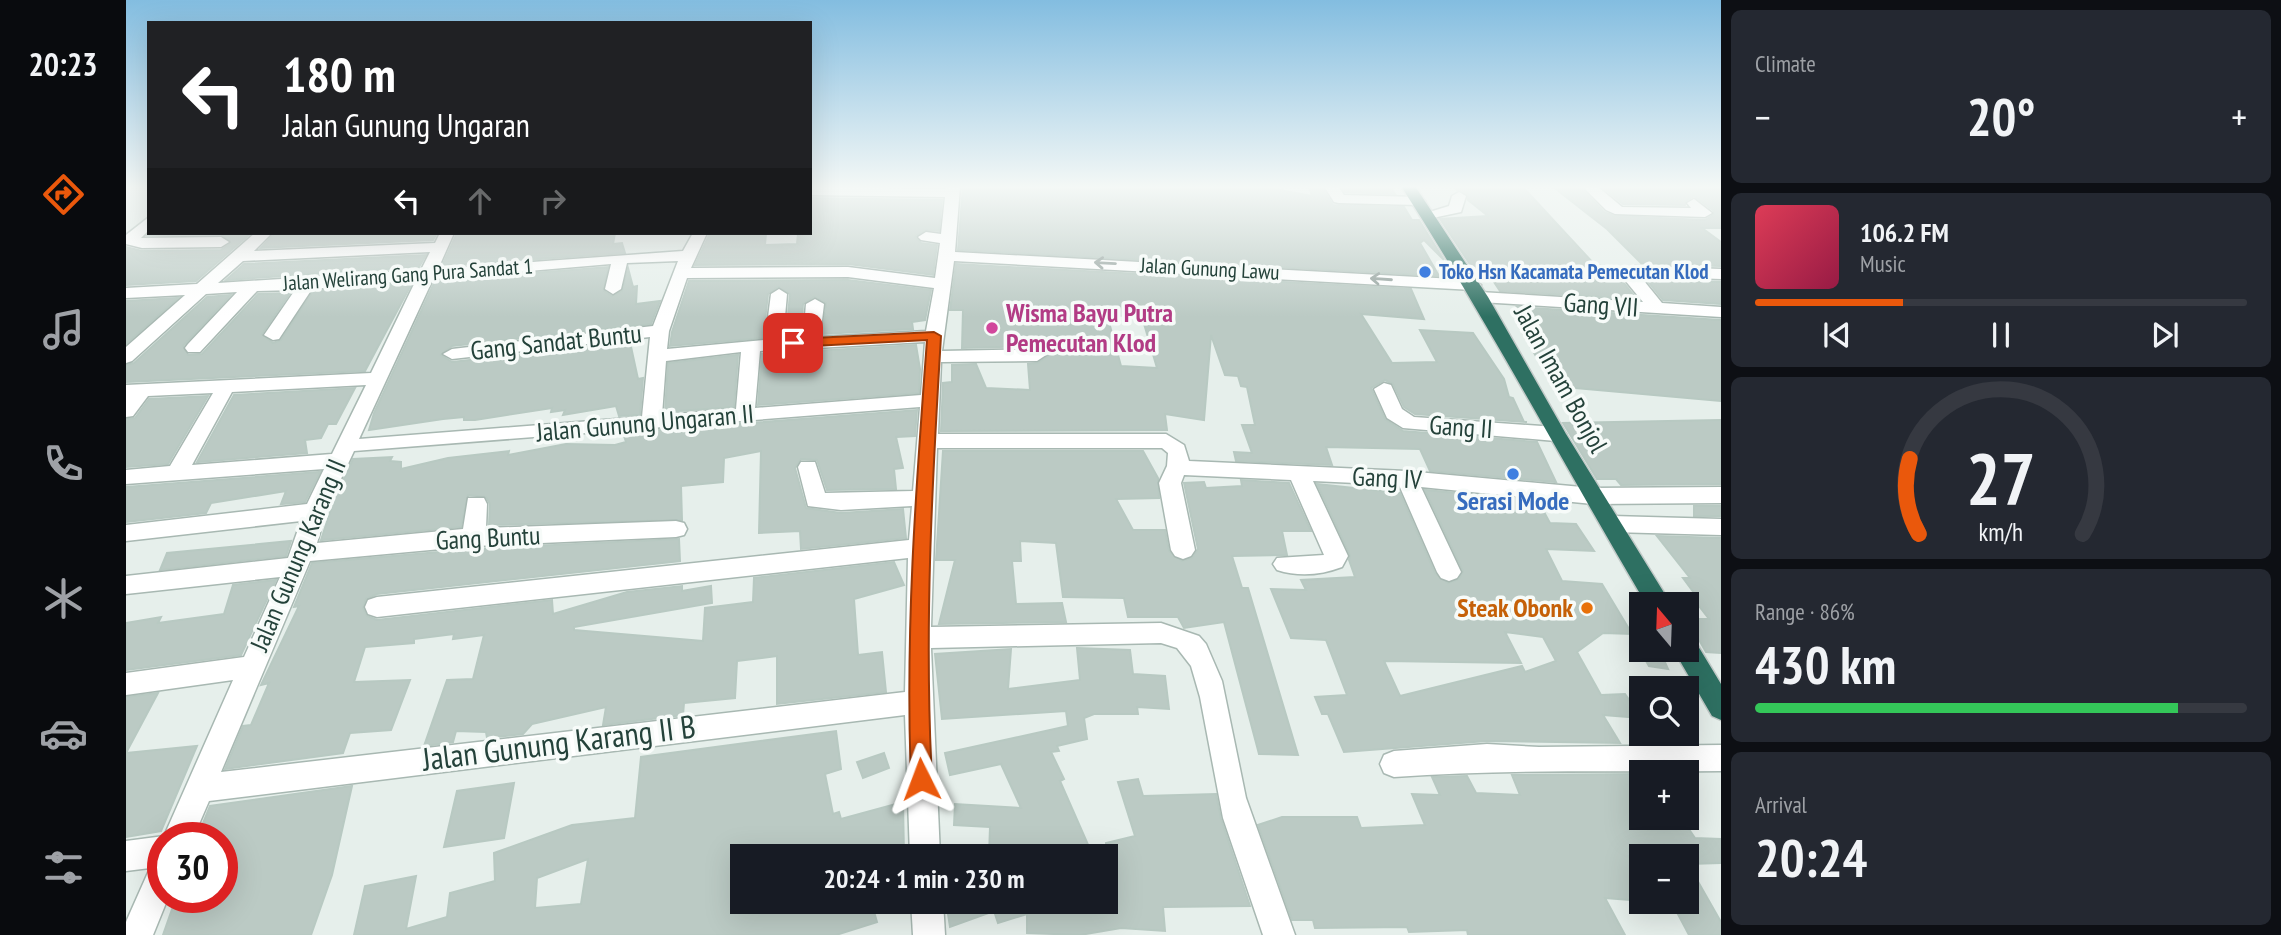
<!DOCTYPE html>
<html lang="en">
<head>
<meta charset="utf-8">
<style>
  body { margin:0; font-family:"PT Sans Narrow",sans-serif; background:#242831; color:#f1f3f6; height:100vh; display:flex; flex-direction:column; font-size:26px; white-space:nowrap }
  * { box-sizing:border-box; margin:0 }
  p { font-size:23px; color:#9ea1a6 }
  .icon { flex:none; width:38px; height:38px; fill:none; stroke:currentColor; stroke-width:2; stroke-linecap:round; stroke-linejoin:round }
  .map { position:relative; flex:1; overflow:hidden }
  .sheet { display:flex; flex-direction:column; gap:10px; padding:10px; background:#0d0f14; width:560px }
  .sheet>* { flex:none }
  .banner { position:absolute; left:21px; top:21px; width:665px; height:214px; border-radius:0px; box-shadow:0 7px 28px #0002; background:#202124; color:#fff; overflow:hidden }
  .needle { width:46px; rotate:341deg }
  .buttons { position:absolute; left:1503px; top:592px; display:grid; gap:14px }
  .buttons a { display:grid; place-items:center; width:70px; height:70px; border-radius:0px; background:#171b24; box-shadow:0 7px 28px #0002; font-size:35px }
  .speed { position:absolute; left:21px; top:822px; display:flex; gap:14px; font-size:35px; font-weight:700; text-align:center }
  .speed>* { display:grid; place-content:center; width:91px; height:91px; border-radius:50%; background:#171b24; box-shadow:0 7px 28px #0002; line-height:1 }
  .speed .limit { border:10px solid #d22; background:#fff; color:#111 }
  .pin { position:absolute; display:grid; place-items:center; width:60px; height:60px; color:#fff; margin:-30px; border-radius:14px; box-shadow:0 4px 10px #0006 }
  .me { position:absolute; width:77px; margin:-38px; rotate:357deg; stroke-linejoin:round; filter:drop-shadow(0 0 5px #0008) }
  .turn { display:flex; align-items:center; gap:24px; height:147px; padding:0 21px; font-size:32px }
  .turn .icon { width:91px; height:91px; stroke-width:2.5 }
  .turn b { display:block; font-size:49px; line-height:60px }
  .lanes { display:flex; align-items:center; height:66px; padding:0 21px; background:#0003; justify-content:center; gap:35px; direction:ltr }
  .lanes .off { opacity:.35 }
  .big { font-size:52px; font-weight:800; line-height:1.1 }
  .sheet .tile { flex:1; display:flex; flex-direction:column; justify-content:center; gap:10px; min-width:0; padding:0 24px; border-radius:10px; background:#242831 }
  .sheet .dial { align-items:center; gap:0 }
  .dial svg { height:182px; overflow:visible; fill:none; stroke:#363941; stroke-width:7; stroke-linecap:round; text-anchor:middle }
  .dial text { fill:#f1f3f6; stroke:none }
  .song { display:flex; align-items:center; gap:21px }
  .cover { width:84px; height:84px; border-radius:10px; background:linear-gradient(135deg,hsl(350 70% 55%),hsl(340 70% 35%)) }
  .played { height:7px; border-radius:4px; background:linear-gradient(90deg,#ea580c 30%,#363941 30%) }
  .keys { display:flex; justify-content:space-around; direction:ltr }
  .heat { display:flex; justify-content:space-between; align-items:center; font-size:38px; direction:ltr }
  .charge { height:10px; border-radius:5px; background:linear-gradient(90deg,#34c759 86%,#363941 0) }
  .trip { position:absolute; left:604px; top:844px; width:388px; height:70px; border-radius:0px; background:#171b24; box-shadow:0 7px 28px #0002; font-weight:800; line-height:70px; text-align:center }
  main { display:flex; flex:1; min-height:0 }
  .tab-bar { display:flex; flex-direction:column; width:126px; justify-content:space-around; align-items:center; background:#090b0e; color:#9ea1a6 }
  .tab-bar .icon { width:49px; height:49px }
  .tab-bar .current { color:#ea580c }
  .tab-bar b { font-size:32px; color:#f1f3f6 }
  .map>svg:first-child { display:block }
  .building { fill:#bbcac4; stroke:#b8c9c2; stroke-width:2; fill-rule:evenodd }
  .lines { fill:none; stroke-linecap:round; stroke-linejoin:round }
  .street-casing { stroke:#a8b8b2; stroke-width:3 }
  .highway-casing { stroke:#c2cac8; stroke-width:3 }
  .street { fill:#fff; fill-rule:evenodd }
  .highway { fill:#2e7062; fill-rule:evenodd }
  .oneway { stroke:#92a09c }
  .route { fill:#ea580c; stroke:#983908; stroke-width:2 }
  .shop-dot { fill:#3f7fe0; stroke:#f7fbf9; stroke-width:2.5 }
  .hotel-dot { fill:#d1479c; stroke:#f7fbf9; stroke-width:2.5 }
  .food-dot { fill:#e8710a; stroke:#f7fbf9; stroke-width:2.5 }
  .labels { text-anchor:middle; stroke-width:7; stroke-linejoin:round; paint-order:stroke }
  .far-street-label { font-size:21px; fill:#24423a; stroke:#f7fbf9 }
  .far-shop-label { font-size:21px; font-weight:bold; fill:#366cbe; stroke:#f7fbf9; text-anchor:start }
  .street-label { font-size:26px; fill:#24423a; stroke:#f7fbf9 }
  .hotel-label { font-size:26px; font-weight:bold; fill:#b23c85; stroke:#f7fbf9; text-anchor:start }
  .shop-label { font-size:26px; font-weight:bold; fill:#366cbe; stroke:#f7fbf9 }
  .food-label { font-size:26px; font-weight:bold; fill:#c56008; stroke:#f7fbf9; text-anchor:end }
  .near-street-label { font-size:32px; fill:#24423a; stroke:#f7fbf9 }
</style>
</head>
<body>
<main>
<nav class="tab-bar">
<b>20:23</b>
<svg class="icon current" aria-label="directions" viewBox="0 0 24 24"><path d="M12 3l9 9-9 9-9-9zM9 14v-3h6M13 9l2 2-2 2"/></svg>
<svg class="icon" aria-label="music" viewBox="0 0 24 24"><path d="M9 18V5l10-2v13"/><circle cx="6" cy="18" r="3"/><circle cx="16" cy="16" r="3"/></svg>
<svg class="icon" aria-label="phone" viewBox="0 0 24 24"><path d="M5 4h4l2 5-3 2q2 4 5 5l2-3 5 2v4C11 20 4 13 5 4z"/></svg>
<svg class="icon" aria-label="climate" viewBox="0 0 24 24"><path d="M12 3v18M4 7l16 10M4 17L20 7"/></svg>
<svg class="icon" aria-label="car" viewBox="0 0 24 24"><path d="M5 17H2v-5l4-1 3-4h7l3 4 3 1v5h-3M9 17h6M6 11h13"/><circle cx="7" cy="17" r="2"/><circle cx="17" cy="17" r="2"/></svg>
<svg class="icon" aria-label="filters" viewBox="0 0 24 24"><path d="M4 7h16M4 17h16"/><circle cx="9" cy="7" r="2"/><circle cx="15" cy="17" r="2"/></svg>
</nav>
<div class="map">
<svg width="1595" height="935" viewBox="0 0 1595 935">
  <rect width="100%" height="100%" fill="#e6efeb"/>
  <!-- building -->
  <g class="building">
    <polygon points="837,186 1088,186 1154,190 1186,196 1183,186 1195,186 1207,205 1278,207 1286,220 1293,220 1318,260 1298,240 1294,243 1313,276 832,250"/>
    <polygon points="1248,186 1264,186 1269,194 1219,192 1216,188"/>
    <polygon points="1396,186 1469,265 1498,268 1496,281 1511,299 1374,291 1366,279 1353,278 1314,219 1362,216 1342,200 1341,194 1329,189"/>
    <polygon points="1426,186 1453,186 1478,212 1488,216 1579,220 1587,215 1588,211 1568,196 1560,201 1559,205 1497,204 1475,186 1595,186 1595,228 1576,228 1595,242 1595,266 1516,264 1481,229"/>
    <polygon points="684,198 816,200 813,231 799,230 789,237 795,243 811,245 807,275 722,264 569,265 584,233 640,233 639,245 671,244 672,233 684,233"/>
    <polygon points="24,233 125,233 70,281 0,285 0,247 16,251 95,250 105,243 95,234 21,235"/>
    <polygon points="149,233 311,233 307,240 135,248"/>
    <polygon points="331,233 489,233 487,244 496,243 499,253 316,266"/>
    <polygon points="300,255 293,267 100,280 118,264"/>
    <path d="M 830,264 L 1285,289 L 1298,319 L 1235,314 L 1266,363 L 1311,362 L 1294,330 L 1347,333 L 1378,379 L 1383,397 L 1387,398 L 1398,422 L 1401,422 L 1289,414 L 1278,407 L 1267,384 L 1259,380 L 1245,388 L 1259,419 L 1277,431 L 1411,442 L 1430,482 L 1304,471 L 1294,449 L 1200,447 L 1206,465 L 1110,461 L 1108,452 L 1126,453 L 1116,425 L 1129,425 L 1121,387 L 1115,386 L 1112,376 L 1099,375 L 1085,335 L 1078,420 L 1039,414 L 1041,430 L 815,431 L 817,383 L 826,382 L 826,365 L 850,364 L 860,388 L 904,390 L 902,364 L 912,363 L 922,356 L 911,346 L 836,348 L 837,310 L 824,310 ZM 981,315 L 1016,317 L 1031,368 L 995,366 Z"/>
    <polygon points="482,267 478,291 486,296 496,291 502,268 507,287 511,286 510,304 534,301 525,324 326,346 315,355 326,362 504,342 512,379 517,378 514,415 493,416 490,406 437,415 439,410 425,412 426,408 349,420 338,420 338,417 317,419 243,430 248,413 309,281"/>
    <polygon points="1520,279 1595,282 1595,304 1537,300"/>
    <polygon points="722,280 805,290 799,320 786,322 787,329 697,334 700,303 688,297 677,304 675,335 660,336 664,294 652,287 642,294 637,338 544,346 546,332 563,281"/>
    <polygon points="286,283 239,371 0,382 0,365 8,363 81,297 105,295 57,346 62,355 76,354 132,294 164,293 136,334 147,343 155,340 187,291"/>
    <polygon points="52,298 0,344 0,301"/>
    <polygon points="1391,307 1595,320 1595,401 1427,386 1395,330 1406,329"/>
    <polygon points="790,345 794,369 793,393 632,405 636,354"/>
    <polygon points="612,355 608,407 539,412 542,363"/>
    <polygon points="229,388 210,424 202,424 195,438 179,440 181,453 71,462 108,395"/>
    <polygon points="82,396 42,464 0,467 0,419 9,418 23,399"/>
    <polygon points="791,410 789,436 770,437 777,468 768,469 770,489 701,490 691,460 675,459 669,468 680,508 715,513 777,509 780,538 675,549 674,531 633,533 635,451 598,458 597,482 555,486 556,520 363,525 364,504 360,497 342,495 335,527 195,540 208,500 227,459 266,457 264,461 275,462 275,469 322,458 383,451 382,455 440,444 489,445 500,442 497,433"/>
    <polygon points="1595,420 1595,484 1495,485 1490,479 1471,479 1437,423"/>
    <polygon points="817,451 1017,451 1032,478 1033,498 990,499 1007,530 1039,530 1043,551 1056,561 1066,558 1072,549 1058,483 1078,482 1080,488 1116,486 1115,480 1163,483 1185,531 1156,531 1161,555 1106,556 1116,588 1122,588 1172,755 1133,754 1098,622 1058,628 1052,617 1002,617 998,598 937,597 930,543 894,541 895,561 886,561 890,604 936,603 940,622 813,624 829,560 810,560"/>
    <polygon points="194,472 179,502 155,504 160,491 85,503 80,513 0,522 0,487"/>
    <path d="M 1191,484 L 1274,493 L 1309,573 L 1322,583 L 1333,579 L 1337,571 L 1299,490 L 1412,501 L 1424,523 L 1450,524 L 1468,551 L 1420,549 L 1436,581 L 1476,584 L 1506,634 L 1477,633 L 1451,652 L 1475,695 L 1499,694 L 1516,718 L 1477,715 L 1494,743 L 1361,741 L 1218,752 L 1202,714 L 1196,714 L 1189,697 L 1221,695 L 1200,640 L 1165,638 L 1145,589 L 1180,590 L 1175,580 L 1229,577 L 1223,560 L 1224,555 ZM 1379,632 L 1417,637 L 1430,661 L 1399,672 L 1396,666 L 1274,696 L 1258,661 L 1395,663 Z"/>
    <rect x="1568" y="506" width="27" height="10"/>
    <polygon points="1531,536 1595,538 1595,653 1580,652 1561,619 1583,619 1566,597 1571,597 1557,578 1564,578"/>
    <polygon points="553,539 554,561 251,594 240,599 237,608 241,616 251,620 426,600 427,614 501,592 556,586 556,591 585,586 586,603 448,627 448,630 577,641 579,608 627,602 628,578 768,562 778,585 728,599 732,655 756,652 760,692 651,704 651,656 611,661 609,698 558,703 557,715 477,725 480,707 406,724 397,734 361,738 360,732 330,731 327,742 298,746 321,680 347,679 358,635 327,639 328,634 288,639 288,643 239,647 228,682 284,680 265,730 224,733 217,753 99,769 117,726 125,725 143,683 135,685 173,606 168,607 186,563 348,549"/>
    <polygon points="165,541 160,556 34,570 41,553"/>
    <polygon points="150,580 115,655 0,670 0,623 35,617 32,623 98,614 107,585"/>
    <polygon points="951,648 1004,650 1007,674 1039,676 1043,709 1011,707 1012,714 968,714 958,718 961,739 931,746 933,751 925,752 938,779 934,781 967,856 863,856 864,827 828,825 829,804 895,808 875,764 824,775 819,753 942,726 940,711 816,719 809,654 885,649 882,689 954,680"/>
    <polygon points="1513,649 1533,649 1542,669 1523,666"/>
    <polygon points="32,693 0,753 71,746 35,831 0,837 0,697"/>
    <path d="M 710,731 L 715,769 L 699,774 L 707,814 L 713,812 L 715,819 L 777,802 L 778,856 L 616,856 L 616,901 L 745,901 L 751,922 L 710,935 L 228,935 L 239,886 L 290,876 L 280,929 L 321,917 L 324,893 L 369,881 L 368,853 L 446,825 L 509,818 L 515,757 ZM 462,859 L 455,904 L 409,908 L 411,878 Z"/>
    <polygon points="758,753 763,768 737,778 731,762"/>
    <polygon points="1516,774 1516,823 1558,822 1569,838 1595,839 1595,863 1562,864 1595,922 1595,935 1563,935 1545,901 1561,901 1561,856 1503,856 1516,880 1516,901 1479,898 1499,935 1342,935 1341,930 1283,932 1281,927 1189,928 1187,920 1166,920 1132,825 1156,817 1231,817 1235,828 1299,825 1286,794 1314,795 1306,777 1341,776 1350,793 1394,795 1386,775"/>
    <polygon points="1012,779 1017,796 1090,794 1095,819 1124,906 1037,907 1039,931 995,928 954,935 901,933 901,914 872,923 868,911 824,927 820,901 980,901 980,843 1009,836 992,782"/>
    <polygon points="388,783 378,838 318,847 331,791"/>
    <polygon points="226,786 206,875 185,935 37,935 50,898 96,898 96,838 71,838 84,806"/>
  </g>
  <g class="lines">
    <defs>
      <g id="street">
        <path d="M 820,186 L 834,186 L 829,252 L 1347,280 L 1355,285 L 1347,290 L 828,261 L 816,351 L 911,349 L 920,355 L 911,361 L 815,362 L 812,434 L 1040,434 L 1058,445 L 1063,461 L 1280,471 L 1467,488 L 1595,487 L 1595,503 L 1467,504 L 1295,487 L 1335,572 L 1331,578 L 1323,581 L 1315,578 L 1311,572 L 1273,485 L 1187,481 L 1222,556 L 1216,567 C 1195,575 1173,577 1151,570 L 1147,564 L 1151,558 L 1198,555 L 1165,480 L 1058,475 L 1055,483 L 1069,550 L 1065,556 L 1057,559 L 1049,556 L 1045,550 L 1033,483 L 1041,466 L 1042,453 L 1036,448 L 811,448 L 805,627 L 1035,623 L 1073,636 L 1080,644 L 1096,681 L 1120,798 L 1169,935 L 1137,935 L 1097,818 L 1074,697 L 1065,666 L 1051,648 L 1035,643 L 805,648 L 814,856 L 784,856 L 779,715 L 83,801 L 67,838 L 37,838 L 37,898 L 42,898 L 27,935 L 0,935 L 0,922 L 24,868 L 0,871 L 0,841 L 38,836 L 107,680 L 0,695 L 0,673 L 118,657 L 154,577 L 0,594 L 0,576 L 162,558 L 175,521 L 0,541 L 0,525 L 181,504 L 198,469 L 0,484 L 0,470 L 44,466 L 87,393 L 22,396 L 7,416 L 0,417 L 0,385 L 245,373 L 290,280 L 186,289 L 153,339 L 147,340 L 138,335 L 169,290 L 131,291 L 74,352 L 62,352 L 59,348 L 62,344 L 111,292 L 80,294 L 6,361 L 0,363 L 0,347 L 59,295 L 0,298 L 0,288 L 71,284 L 129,233 L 146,233 L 128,251 L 309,243 L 314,233 L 328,233 L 312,269 L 557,251 L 567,233 L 581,233 L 565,268 L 722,267 L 809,278 L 814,243 L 795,240 L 792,237 L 800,232 L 815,234 L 819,197 L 684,195 L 684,187 L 820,189 ZM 304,252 L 295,270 L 92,283 L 117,261 ZM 552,261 L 527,326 L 326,349 L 317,354 L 326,359 L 524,337 L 516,417 L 233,439 L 307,279 L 485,264 L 479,289 L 487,294 L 495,289 L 501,263 ZM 722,277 L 808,288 L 800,331 L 694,337 L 698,304 L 689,299 L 680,304 L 677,338 L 657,339 L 661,294 L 653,289 L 645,294 L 639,340 L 541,349 L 543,331 L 561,278 ZM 799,342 L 795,395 L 629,408 L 634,351 ZM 615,352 L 610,409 L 536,415 L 540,361 ZM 240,385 L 206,454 L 66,465 L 106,392 ZM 794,407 L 787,491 L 699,493 L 689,462 L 675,462 L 672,467 L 682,506 L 715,510 L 786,506 L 783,540 L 251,597 L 242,600 L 239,607 L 242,614 L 251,617 L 782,558 L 779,692 L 95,772 L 184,561 L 348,546 L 550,537 L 558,535 L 561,529 L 558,523 L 550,521 L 360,528 L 361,504 L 358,498 L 342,498 L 337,529 L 191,543 L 200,511 L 228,451 Z"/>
        <polygon points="1198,186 1212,186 1218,195 1292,197 1299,201 1292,205 1213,203 1208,202"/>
        <polygon points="1456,186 1471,186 1496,207 1565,208 1561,203 1568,199 1586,213 1579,217 1489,214 1480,210"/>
        <polygon points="1333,192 1340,196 1335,212 1297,220 1297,214 1323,206 1326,196"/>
        <polygon points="23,217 23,230 15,238 95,237 103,242 95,247 16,248 0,244 0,235"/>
        <polygon points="1509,266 1595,269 1595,279 1514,276 1536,303 1595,307 1595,317 1354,302 1346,297 1354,292 1517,302 1498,279 1499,271"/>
        <polygon points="1258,383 1265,385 1276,409 1288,417 1430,427 1440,434 1430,441 1277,428 1261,418 1248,389"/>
        <polygon points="1486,516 1595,519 1595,535 1486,532 1478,530 1475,524 1478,518"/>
        <path d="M 1361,744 L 1413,747 L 1595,745 L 1595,771 C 1486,772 1377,769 1268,777 L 1258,773 L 1254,764 L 1258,755 L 1268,751 Z"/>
        <polygon points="785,901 817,901 819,935 787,935"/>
      </g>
      <g id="highway">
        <path d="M 1275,186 L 1289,186 L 1362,297 L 1440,434 L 1545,604 L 1520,604 C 1438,465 1362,322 1275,186 Z"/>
        <polygon points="1561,639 1569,641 1595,684 1595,720 1586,716 1547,649 1561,649"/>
      </g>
    </defs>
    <!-- street casing -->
    <use href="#street" class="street-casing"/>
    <!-- highway casing -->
    <use href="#highway" class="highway-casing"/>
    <!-- street -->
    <use href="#street" class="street"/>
    <!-- highway -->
    <use href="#highway" class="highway"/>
  </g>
  <!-- one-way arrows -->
  <defs><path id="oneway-shaft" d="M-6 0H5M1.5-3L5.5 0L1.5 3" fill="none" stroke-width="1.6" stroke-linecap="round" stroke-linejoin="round" transform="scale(1.75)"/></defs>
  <g class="oneway">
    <use href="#oneway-shaft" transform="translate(979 263) rotate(-177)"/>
    <use href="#oneway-shaft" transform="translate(1255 279) rotate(-176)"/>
  </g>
  <!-- sky -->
  <linearGradient id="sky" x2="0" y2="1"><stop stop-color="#83bde0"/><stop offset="0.59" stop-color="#f4f8f6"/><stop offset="1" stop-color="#f4f8f6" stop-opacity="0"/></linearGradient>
  <rect width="1595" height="317" fill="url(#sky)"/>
  <!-- route -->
  <path class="route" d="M 808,332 L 815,336 C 806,484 798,631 806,779 L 803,786 L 795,789 L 788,786 L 785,779 C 779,632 790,487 801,340 L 667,347 L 660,343 L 667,339 Z"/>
  <!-- markers -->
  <g class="shop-dot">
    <circle cx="1299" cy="272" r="7"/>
    <circle cx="1387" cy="474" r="7"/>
  </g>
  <circle class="hotel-dot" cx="866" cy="328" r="7"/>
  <circle class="food-dot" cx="1461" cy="608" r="7"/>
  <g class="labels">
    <!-- far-street labels -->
    <g class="far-street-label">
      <text transform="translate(1084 269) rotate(3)" y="7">Jalan Gunung Lawu</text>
      <text transform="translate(282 275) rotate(-4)" y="7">Jalan Welirang Gang Pura Sandat 1</text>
    </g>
    <!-- far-shop labels -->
    <g class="far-shop-label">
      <text x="1313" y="279">Toko Hsn Kacamata Pemecutan Klod</text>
    </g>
    <!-- street labels -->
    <g class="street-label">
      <text transform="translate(1475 305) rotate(4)" y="9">Gang VII</text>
      <text transform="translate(430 342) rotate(-6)" y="9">Gang Sandat Buntu</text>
      <text transform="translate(1435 379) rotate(61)" y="9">Jalan Imam Bonjol</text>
      <text transform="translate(519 423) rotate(-5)" y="9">Jalan Gunung Ungaran II</text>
      <text transform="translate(1335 427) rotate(4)" y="9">Gang II</text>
      <text transform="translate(1261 478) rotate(3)" y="9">Gang IV</text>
      <text transform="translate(362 538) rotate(-3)" y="9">Gang Buntu</text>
      <text transform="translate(172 555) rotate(-67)" y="9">Jalan Gunung Karang II</text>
    </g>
    <!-- hotel labels -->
    <g class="hotel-label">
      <text x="880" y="322">Wisma Bayu Putra<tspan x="880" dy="30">Pemecutan Klod</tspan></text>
    </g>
    <!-- shop labels -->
    <g class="shop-label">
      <text x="1387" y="510">Serasi Mode</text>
    </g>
    <!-- food labels -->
    <g class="food-label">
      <text x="1447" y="617">Steak Obonk</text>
    </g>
    <!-- near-street labels -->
    <g class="near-street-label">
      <text transform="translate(433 743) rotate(-7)" y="11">Jalan Gunung Karang II B</text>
    </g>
  </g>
</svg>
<div class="buttons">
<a><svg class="needle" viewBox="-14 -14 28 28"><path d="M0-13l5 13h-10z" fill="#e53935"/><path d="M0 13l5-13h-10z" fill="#9ea1a6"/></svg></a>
<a><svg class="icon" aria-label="search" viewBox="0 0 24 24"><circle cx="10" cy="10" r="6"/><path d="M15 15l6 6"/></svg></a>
<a>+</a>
<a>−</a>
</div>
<div class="speed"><div class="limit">30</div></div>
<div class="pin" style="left:667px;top:343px;background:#d93025"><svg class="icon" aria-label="arrive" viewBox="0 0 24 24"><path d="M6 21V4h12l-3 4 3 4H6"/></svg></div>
<svg class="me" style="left:795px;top:779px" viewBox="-20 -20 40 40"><path d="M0-17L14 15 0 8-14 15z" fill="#ea580c" stroke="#fff" stroke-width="4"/></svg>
<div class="trip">20:24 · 1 min · 230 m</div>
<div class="banner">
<div class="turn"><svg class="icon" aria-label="left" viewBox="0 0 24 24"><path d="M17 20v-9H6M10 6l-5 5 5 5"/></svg><div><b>180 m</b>Jalan Gunung Ungaran</div></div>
<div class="lanes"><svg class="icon" aria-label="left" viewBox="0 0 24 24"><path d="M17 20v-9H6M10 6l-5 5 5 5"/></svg><svg class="icon off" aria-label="ahead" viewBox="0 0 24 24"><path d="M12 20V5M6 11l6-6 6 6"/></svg><svg class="icon off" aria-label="right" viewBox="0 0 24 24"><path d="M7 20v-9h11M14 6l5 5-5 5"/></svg></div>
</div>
</div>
<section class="sheet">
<div class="tile"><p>Climate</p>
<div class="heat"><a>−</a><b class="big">20°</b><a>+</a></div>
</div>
<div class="tile">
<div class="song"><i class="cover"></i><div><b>106.2 FM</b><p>Music</p></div></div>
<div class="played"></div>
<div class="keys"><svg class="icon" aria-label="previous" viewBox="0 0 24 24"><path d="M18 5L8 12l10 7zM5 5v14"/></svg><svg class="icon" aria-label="pause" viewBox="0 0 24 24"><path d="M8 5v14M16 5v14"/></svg><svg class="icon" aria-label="next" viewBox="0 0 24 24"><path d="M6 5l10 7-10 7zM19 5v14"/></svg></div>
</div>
<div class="tile dial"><svg viewBox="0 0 100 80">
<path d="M14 69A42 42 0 1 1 86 69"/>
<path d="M14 69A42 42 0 0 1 10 36" stroke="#ea580c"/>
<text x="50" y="56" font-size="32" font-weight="700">27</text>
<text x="50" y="72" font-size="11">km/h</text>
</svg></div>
<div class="tile"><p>Range · 86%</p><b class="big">430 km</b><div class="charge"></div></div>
<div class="tile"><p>Arrival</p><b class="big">20:24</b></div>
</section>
</main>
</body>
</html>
